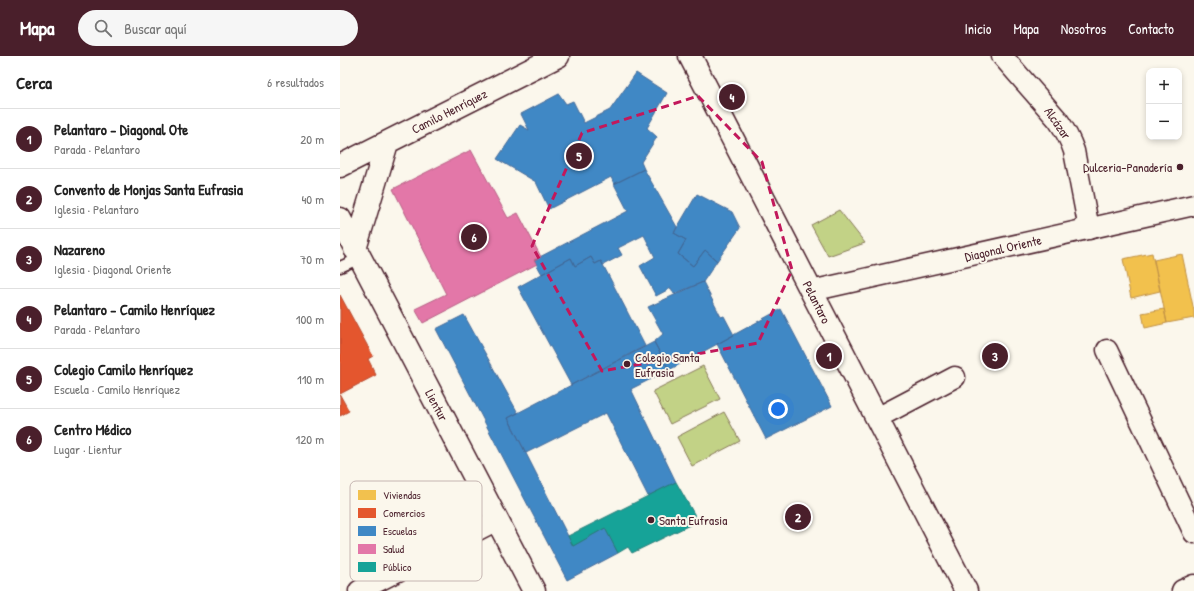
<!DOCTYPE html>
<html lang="es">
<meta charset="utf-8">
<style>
body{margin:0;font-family:"Patrick Hand",sans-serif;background:#f6f6f6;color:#222}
.controls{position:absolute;right:12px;top:12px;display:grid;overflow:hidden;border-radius:8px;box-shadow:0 2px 6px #0003}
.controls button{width:36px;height:36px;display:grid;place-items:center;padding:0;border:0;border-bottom:1px solid #e0e0e0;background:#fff;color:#222;font:20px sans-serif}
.you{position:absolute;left:438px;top:353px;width:14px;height:14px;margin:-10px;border:3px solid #fff;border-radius:50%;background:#1a73e8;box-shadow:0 0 0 6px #1a73e833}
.badge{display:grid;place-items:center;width:26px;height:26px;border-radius:50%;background:#4a1f2b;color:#fff;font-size:13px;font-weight:700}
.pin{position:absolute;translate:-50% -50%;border:2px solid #fff;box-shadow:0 1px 4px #0006}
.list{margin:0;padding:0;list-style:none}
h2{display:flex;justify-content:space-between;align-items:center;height:52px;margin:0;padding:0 16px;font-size:17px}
h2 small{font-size:13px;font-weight:400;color:#767676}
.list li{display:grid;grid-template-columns:26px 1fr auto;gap:12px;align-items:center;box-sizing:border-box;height:60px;padding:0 16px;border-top:1px solid #e0e0e0}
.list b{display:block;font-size:15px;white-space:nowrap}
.list p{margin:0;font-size:13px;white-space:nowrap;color:#767676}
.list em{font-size:13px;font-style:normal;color:#767676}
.icon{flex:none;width:22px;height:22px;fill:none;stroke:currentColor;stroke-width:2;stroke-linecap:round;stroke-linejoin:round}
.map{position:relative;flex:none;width:854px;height:535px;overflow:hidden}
header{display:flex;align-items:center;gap:24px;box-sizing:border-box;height:56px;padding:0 20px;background:#4a1f2b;color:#fff}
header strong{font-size:19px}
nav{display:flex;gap:22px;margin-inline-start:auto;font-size:14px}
.search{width:280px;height:36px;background:#f6f6f6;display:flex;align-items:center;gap:10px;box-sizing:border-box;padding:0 14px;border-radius:22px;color:#767676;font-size:15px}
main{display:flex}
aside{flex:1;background:#fff}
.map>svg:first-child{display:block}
</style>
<header>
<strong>Mapa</strong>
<div class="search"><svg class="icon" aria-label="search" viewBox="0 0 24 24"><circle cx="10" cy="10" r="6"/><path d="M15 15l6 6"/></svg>Buscar aquí</div>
<nav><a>Inicio</a><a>Mapa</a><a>Nosotros</a><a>Contacto</a></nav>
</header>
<main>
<aside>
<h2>Cerca<small>6 resultados</small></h2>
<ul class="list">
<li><span class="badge">1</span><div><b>Pelantaro - Diagonal Ote</b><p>Parada · Pelantaro</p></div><em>20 m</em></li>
<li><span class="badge">2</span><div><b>Convento de Monjas Santa Eufrasia</b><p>Iglesia · Pelantaro</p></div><em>40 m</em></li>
<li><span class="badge">3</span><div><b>Nazareno</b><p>Iglesia · Diagonal Oriente</p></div><em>70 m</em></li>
<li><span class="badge">4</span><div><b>Pelantaro - Camilo Henríquez</b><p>Parada · Pelantaro</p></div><em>100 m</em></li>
<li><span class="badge">5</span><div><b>Colegio Camilo Henríquez</b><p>Escuela · Camilo Henríquez</p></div><em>110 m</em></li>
<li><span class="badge">6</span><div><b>Centro Médico</b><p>Lugar · Lientur</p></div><em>120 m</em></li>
</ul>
</aside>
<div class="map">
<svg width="854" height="535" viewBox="0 0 854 535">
<rect width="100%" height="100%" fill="#fbf7ec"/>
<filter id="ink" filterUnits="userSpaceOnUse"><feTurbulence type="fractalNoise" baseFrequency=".025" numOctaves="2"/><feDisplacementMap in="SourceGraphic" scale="8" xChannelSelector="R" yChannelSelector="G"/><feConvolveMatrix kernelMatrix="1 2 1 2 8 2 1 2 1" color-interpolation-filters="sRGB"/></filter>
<g filter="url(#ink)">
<path fill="#c2d286" stroke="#867858" d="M 499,154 L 525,187 L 488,200 L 471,169 Z
M 363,310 L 380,343 L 330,368 L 313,335 Z
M 384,356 L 400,385 L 352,410 L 337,381 Z"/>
<path fill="#f2c14e" stroke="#c09044" d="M 812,197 L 820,235 L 791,242 L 783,203 Z
M 842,198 L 854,255 L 854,262 L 827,267 L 814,204 Z
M 824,253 L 827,267 L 805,272 L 802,257 Z"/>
<path fill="#e4572e" stroke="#b6462d" d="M 0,239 L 33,300 L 28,303 L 36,319 L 0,338 Z
M 0,339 L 9,355 L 0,360 Z"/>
<path fill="#3f88c5" stroke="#426897" d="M 296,17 L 327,37 L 307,72 L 317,81 L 301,106 L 304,113 L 274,128 L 271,121 L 209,153 L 196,126 L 157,103 L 180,69 L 189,74 L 181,58 L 219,38 L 226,48 L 233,45 L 244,67 L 270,54 Z
M 304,113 L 337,171 L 334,177 L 346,184 L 338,198 L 353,210 L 365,194 L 377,205 L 363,226 L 334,238 L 331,232 L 316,240 L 300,210 L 315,201 L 304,179 L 278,192 L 282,199 L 263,209 L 261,205 L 255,208 L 251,201 L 235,210 L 231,202 L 202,218 L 194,204 L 288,155 L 274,128 Z
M 357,138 L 392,156 L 400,172 L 377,205 L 365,194 L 353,210 L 338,198 L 346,184 L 334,177 Z
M 251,201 L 255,208 L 261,205 L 305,290 L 231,329 L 178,231 L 231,202 L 235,210 Z
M 363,226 L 381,261 L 384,260 L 394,279 L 329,314 L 314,286 L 323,278 L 308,251 Z
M 441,253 L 492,350 L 426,383 L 377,288 Z
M 124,259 L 178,357 L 168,362 L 233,490 L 265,472 L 278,497 L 227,524 L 96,273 Z
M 314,286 L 329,314 L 291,333 L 336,426 L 308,440 L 266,357 L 186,397 L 168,362 Z"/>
<path fill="#e377a8" stroke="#b55d82" d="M 131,94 L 168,162 L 178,157 L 201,201 L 194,204 L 197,208 L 83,267 L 75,253 L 106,238 L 53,133 Z"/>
<path fill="#17a398" stroke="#267b77" d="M 336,426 L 358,465 L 292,497 L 288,491 L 278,497 L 265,472 L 233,490 L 228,480 Z"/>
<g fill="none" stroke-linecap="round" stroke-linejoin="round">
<g stroke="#4a1f2b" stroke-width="13">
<path id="service" d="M 0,211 L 20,202"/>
</g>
<g stroke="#4a1f2b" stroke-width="23">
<path id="minor" d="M 662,0 L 718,64 C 725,74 730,83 734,95 L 749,173
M 471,235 L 854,149
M 767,294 L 854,477
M 537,362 L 615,321
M 19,535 L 157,464"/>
</g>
<g stroke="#4a1f2b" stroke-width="25">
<path id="tertiary" d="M 350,0 L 626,535"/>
</g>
<g stroke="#4a1f2b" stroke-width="25">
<path id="secondary" d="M 0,110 L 218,0
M 0,163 L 194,535
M 15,193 L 47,87
M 843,535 L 854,530"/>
</g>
<use href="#service" stroke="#fbf7ec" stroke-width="10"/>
<use href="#minor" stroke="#fbf7ec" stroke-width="20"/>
<use href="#tertiary" stroke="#fbf7ec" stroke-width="22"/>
<use href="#secondary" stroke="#fbf7ec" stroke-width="22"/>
</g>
</g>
<path fill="none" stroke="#c2185b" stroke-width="3" stroke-dasharray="8 5" stroke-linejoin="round" d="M 358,40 L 422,106 L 452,214 L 418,287 L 262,315 L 192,190 L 242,77 Z"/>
<g fill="#4a1f2b" stroke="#fbf7ec" stroke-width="1.5">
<circle cx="840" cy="111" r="4"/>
<circle cx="287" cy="308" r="4"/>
<circle cx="311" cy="464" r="4"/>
</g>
<g text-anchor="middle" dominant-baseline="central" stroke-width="4" stroke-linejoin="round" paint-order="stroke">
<g font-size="13" fill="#4a1f2b" stroke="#fbf7ec">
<text transform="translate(109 55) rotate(-27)">Camilo Henríquez</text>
<text transform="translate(718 67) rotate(55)">Alcázar</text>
<text transform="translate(663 192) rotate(-13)">Diagonal Oriente</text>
<text transform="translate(477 246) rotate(63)">Pelantaro</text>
<text transform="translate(97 349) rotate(62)">Lientur</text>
</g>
<g font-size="13" fill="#4a1f2b" stroke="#fbf7ec" text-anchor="start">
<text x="832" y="111" text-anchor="end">Dulceria-Panadería</text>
<text x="295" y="301">Colegio Santa<tspan x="295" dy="15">Eufrasia</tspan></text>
<text x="319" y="464">Santa Eufrasia</text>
</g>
</g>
<rect x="10" y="425" width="132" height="100" rx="6" fill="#fbf7ec" stroke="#c6b6b2" stroke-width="1"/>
<rect x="18" y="434" width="18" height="10" fill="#f2c14e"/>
<rect x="18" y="452" width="18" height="10" fill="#e4572e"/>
<rect x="18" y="470" width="18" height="10" fill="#3f88c5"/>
<rect x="18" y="488" width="18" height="10" fill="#e377a8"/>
<rect x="18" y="506" width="18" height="10" fill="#17a398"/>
<g font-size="11" fill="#4a1f2b">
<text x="43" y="443">Viviendas</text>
<text x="43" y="461">Comercios</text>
<text x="43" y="479">Escuelas</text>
<text x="43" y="497">Salud</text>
<text x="43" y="515">Público</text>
</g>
</svg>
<div class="controls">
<button>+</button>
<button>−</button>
</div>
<div class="you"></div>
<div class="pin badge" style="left:489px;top:300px">1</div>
<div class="pin badge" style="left:458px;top:461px">2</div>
<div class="pin badge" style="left:655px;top:300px">3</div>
<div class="pin badge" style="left:392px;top:41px">4</div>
<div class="pin badge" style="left:239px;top:100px">5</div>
<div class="pin badge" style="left:134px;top:181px">6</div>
</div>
</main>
